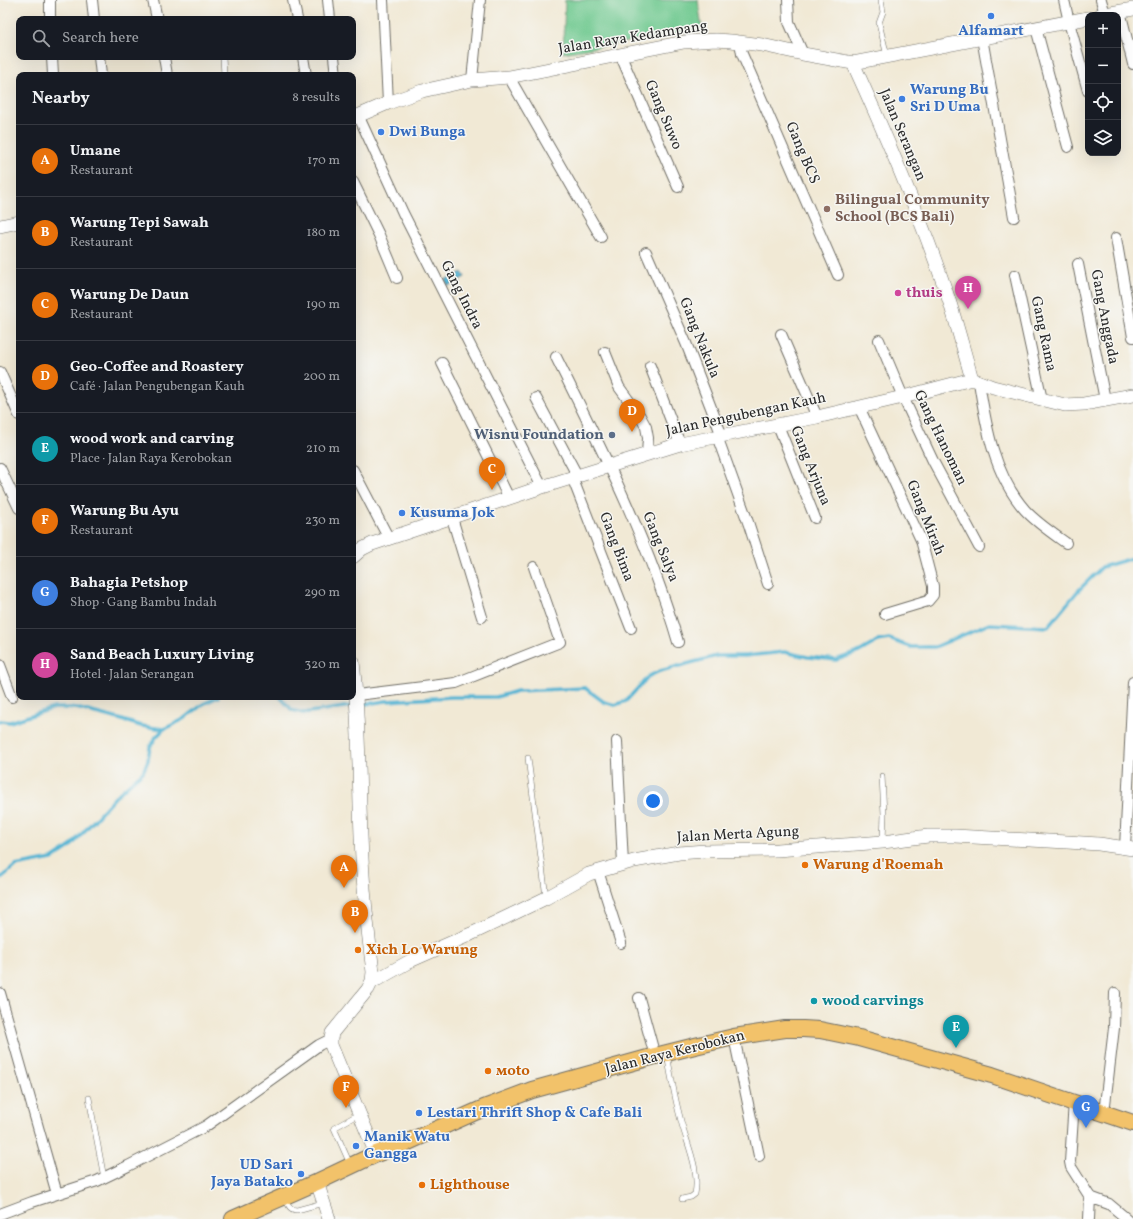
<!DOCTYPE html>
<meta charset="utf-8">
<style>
body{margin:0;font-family:Vollkorn,serif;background:#242831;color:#f1f3f6}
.controls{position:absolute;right:12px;top:12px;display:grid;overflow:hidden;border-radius:8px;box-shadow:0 4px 16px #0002}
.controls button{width:36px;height:36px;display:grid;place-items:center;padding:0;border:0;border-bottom:1px solid #363941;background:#171b24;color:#f1f3f6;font:20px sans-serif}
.you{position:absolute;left:653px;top:801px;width:14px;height:14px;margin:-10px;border:3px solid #fff;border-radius:50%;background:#1a73e8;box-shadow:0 0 0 6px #1a73e833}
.badge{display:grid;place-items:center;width:26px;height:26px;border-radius:50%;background:#d690ce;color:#fff;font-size:13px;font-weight:700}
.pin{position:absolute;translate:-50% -33px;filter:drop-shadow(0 1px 2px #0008)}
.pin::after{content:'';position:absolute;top:21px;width:14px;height:12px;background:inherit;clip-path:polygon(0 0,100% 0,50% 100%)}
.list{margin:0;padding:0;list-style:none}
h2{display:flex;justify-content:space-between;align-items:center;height:52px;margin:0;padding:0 16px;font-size:17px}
h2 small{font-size:13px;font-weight:400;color:#9ea1a6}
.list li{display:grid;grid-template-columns:26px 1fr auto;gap:12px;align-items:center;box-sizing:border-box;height:72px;padding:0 16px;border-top:1px solid #363941}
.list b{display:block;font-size:15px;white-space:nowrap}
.list p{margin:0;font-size:13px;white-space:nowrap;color:#9ea1a6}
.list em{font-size:13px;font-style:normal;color:#9ea1a6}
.icon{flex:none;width:22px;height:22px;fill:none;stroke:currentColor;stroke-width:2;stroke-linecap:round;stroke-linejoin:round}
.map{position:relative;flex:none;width:1133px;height:1219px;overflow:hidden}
.search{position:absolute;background:#171b24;box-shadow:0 4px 16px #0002;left:16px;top:16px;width:340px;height:44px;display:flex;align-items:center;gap:10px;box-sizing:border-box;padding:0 14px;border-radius:8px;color:#9ea1a6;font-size:15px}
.panel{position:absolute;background:#171b24;box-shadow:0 4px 16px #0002;left:16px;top:72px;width:340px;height:628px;border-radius:8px}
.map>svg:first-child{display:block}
</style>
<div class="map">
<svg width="1133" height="1219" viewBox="0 0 1133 1219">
<rect width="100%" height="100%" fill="#f6f6f2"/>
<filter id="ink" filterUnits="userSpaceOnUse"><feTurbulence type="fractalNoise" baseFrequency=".025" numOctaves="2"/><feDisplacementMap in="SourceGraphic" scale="8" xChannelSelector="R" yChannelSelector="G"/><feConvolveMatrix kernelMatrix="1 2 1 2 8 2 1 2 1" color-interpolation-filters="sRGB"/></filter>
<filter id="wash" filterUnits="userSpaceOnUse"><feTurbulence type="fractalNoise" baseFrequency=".012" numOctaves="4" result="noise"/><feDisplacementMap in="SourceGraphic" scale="16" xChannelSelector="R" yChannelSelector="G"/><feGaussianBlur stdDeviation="0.9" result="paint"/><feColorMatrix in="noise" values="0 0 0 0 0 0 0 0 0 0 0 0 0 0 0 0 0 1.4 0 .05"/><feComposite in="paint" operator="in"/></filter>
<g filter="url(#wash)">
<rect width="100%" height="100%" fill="#f1e9d5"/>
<path fill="#6fc990" stroke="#4d7a5e" d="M 565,0 L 698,0 L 702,29 L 563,53 Z"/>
<path fill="#56b5d4" stroke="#407080" d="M 462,272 L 465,277 L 459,280 L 461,284 L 455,287 L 453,283 L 448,286 L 445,280 Z"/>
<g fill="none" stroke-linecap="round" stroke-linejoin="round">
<path stroke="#56b5d4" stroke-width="3.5" d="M 280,697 L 292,710 L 303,713 L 386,701 L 452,697 L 496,697 L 517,691 L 585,688 L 604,702 L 615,705 L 626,701 L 649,676 L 660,671 L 717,656 L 745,656 L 784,652 L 808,657 L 836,660 L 859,652 L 878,641 L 889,639 L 911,647 L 935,647 L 989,624 L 1048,627 L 1077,592 L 1102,567 L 1133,558
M 0,721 L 10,722 L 54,708 L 76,708 L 119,719 L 141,726 L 164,729 L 184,719 L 203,704 L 218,697
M 0,879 L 15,866 L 52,859 L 71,846 L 117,795 L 143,772 L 148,760 L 150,747 L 156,737 L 164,729"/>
</g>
</g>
<g filter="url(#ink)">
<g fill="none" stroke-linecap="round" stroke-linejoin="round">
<g stroke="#706e66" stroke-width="6">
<path id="service" d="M 881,0 L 883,12 L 879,23 L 887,56
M 223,57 L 224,75
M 528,758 L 546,897
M 882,776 L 884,814 L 883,841
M 667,1054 C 671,1077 675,1099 681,1121 C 687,1144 700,1170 695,1194 L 691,1197 L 682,1199
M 89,1098 L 104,1178
M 350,1164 L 334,1128 L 359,1114
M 285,1198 C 288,1204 289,1210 297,1210 L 323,1203"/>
</g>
<g stroke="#706e66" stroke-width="12">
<path id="minor" d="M 50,0 L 50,19
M 92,0 L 94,19
M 153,0 L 157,19
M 293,0 L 297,19
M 328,0 L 330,19
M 383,0 L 388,103
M 788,0 L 789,22 L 803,54
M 1064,0 L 1069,22 L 1088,91
M 1101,0 L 1105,14
M 1120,11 L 1133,64
M 1036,28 L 1068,147
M 982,38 L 1014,217
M 742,43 L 741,48 L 742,54 L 838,275
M 620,54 L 678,187
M 52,57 L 53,75
M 99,57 L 101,75
M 164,57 L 167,75
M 303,57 L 306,75
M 334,57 L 336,75
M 509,77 L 601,237
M 472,80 L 480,0
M 358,115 L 403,213 L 542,487
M 353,182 L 379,235 L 397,278
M 1116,238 L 1133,337
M 646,252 L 686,343 L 722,436
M 1078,264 L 1105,400
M 1015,275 L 1042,400
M 781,334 L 817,417
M 879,340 L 903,397 L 933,461 L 979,547
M 605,352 L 619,387 L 640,416 L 646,427 L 648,438 L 647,454
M 556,357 C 602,450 649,542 678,642
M 442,363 L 509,498
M 650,366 L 680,444
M 0,372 L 19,415
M 979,382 C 986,427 994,475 1025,510 C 1037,523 1052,533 1066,543
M 536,398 L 577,475
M 859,407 L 921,540 L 933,586 L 933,595 L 928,601 L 885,614
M 778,425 L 815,518
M 717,436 L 749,525 L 768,584
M 0,468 L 19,508
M 353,470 L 389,539
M 572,477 L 631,628
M 452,518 L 482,617
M 0,665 L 12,697
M 357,695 L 456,683 L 560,642 L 534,567
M 617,741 L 623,864
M 1125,848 L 1133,682
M 598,871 L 621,943
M 0,993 L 57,1194
M 639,998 L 655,1056
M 734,1037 L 759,1156
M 1074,1102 L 1070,1162 L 1071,1167 L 1090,1197 L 1089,1219
M 1104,1113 L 1114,1028 L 1115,993
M 1090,1197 L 1109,1204 L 1127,1219
M 0,1214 L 32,1202 L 97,1181 L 128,1166 L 206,1126 L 319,1045 L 331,1039"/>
</g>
<g stroke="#706e66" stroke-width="14">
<path id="tertiary" d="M 1100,15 L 1133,9
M 853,63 C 888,140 921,217 948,297 C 957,324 964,352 972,379
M 353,118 L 388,103 L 422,91 L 472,80 L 509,77 L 684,42 L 716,40 L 731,41 L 762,45 L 803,54 L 853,63 L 1088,18
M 0,226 L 19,222
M 353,557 L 362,549 L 372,544 L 542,487 L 680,444 L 817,417 L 903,397 L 972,379 L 993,387 L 1065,405 L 1084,404 L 1133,395
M 353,662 C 361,733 358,804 363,875 C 365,907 369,940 373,972 L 372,981 L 368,989 L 332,1033 L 331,1039 L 331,1045 L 376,1154
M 372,981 L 378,979 L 412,960 L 471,934 L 517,912 L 546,898 L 589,874 L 634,861 L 679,853 L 705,851 L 777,850 L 883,842 L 928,836 L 955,836 L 1067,842 L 1099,844 L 1133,849
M 317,1182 L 329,1219"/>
</g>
<g stroke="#706e66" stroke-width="18">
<path id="primary" d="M 233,1219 L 317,1182 L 376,1154 L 408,1142 L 484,1108 L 532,1090 L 655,1056 L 695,1046 L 734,1037 L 785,1029 L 803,1029 L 820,1030 L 859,1038 L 992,1075 L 1133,1123"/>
</g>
<use href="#service" stroke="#fff" stroke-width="5"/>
<use href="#minor" stroke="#fff" stroke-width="10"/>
<use href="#tertiary" stroke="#fff" stroke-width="13"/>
<use href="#primary" stroke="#f2c26a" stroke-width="16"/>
</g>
</g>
<g fill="#3f7fe0" stroke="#f6f6f2" stroke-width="1.5">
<circle cx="991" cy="16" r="4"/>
<circle cx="902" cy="99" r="4"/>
<circle cx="381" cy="132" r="4"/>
<circle cx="402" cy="513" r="4"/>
<circle cx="419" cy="1113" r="4"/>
<circle cx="356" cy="1146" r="4"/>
<circle cx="301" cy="1174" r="4"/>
</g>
<circle fill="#8d6e63" stroke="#f6f6f2" stroke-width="1.5" cx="827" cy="209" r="4"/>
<circle fill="#d1479c" stroke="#f6f6f2" stroke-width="1.5" cx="898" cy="293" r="4"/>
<circle fill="#5c6f8a" stroke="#f6f6f2" stroke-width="1.5" cx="612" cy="435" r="4"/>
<g fill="#e8710a" stroke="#f6f6f2" stroke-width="1.5">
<circle cx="805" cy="865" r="4"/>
<circle cx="358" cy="950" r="4"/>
<circle cx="488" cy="1071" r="4"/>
<circle cx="422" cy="1185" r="4"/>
</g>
<circle fill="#0f9aa8" stroke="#f6f6f2" stroke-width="1.5" cx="814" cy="1001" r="4"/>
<g text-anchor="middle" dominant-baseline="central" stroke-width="3" stroke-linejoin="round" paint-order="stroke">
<g font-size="15" font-weight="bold" fill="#366cbe" stroke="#f6f6f2" text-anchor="start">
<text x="991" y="31" text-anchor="middle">Alfamart</text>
<text x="910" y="90">Warung Bu<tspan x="910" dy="17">Sri D Uma</tspan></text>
<text x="389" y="132">Dwi Bunga</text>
<text x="410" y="513">Kusuma Jok</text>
<text x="427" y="1113">Lestari Thrift Shop &amp; Cafe Bali</text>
<text x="364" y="1137">Manik Watu<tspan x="364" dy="17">Gangga</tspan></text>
<text x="293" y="1165" text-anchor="end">UD Sari<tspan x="293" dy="17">Jaya Batako</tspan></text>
</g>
<g font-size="15" fill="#2b2b2b" stroke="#f6f6f2">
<text transform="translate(633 38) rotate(-9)">Jalan Raya Kedampang</text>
<text transform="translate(663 115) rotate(67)">Gang Suwo</text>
<text transform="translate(902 135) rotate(67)">Jalan Serangan</text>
<text transform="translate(802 153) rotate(67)">Gang BCS</text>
<text transform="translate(461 295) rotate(63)">Gang Indra</text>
<text transform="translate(1104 317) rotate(79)">Gang Anggada</text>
<text transform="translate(1043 334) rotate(78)">Gang Rama</text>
<text transform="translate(699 338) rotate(68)">Gang Nakula</text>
<text transform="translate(746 415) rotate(-12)">Jalan Pengubengan Kauh</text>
<text transform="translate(940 438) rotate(64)">Gang Hanoman</text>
<text transform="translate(810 466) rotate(68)">Gang Arjuna</text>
<text transform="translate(925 518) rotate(68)">Gang Mirah</text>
<text transform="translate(616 547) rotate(69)">Gang Bima</text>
<text transform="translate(660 547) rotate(68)">Gang Salya</text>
<text transform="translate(738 835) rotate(-3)">Jalan Merta Agung</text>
<text transform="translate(675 1053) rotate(-14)">Jalan Raya Kerobokan</text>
</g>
<g font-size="15" font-weight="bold" fill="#785e54" stroke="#f6f6f2" text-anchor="start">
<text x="835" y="200">Bilingual Community<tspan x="835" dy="17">School (BCS Bali)</tspan></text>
</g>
<g font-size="15" font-weight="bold" fill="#b23c85" stroke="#f6f6f2" text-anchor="start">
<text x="906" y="293">thuis</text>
</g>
<g font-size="15" font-weight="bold" fill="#4e5e75" stroke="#f6f6f2" text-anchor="end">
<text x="604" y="435">Wisnu Foundation</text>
</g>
<g font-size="15" font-weight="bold" fill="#c56008" stroke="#f6f6f2" text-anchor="start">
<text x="813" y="865">Warung d'Roemah</text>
<text x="366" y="950">Xich Lo Warung</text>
<text x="496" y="1071">моto</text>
<text x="430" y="1185">Lighthouse</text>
</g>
<g font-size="15" font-weight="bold" fill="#0d838f" stroke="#f6f6f2" text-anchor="start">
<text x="822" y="1001">wood carvings</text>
</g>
</g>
</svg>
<div class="controls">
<button>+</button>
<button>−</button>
<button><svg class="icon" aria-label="locate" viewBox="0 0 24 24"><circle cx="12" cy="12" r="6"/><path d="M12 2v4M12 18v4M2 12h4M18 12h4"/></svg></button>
<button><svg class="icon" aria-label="layers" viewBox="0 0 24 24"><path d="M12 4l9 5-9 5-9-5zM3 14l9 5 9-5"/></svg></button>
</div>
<div class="you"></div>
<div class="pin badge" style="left:344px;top:888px;background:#e8710a">A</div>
<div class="pin badge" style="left:355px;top:933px;background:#e8710a">B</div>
<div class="pin badge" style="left:492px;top:490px;background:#e8710a">C</div>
<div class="pin badge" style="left:632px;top:432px;background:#e8710a">D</div>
<div class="pin badge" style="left:956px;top:1048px;background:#0f9aa8">E</div>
<div class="pin badge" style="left:346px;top:1108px;background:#e8710a">F</div>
<div class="pin badge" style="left:1086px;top:1128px;background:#3f7fe0">G</div>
<div class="pin badge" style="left:968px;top:309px;background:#d1479c">H</div>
<div class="search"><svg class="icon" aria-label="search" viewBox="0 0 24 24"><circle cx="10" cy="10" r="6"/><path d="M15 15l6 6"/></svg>Search here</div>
<section class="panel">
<h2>Nearby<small>8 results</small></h2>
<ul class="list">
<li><span class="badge" style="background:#e8710a">A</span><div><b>Umane</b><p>Restaurant</p></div><em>170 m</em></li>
<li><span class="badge" style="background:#e8710a">B</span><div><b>Warung Tepi Sawah</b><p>Restaurant</p></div><em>180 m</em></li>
<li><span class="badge" style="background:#e8710a">C</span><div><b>Warung De Daun</b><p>Restaurant</p></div><em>190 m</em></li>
<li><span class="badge" style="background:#e8710a">D</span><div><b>Geo-Coffee and Roastery</b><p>Café · Jalan Pengubengan Kauh</p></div><em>200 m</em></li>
<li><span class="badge" style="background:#0f9aa8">E</span><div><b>wood work and carving</b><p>Place · Jalan Raya Kerobokan</p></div><em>210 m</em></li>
<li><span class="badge" style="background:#e8710a">F</span><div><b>Warung Bu Ayu</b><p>Restaurant</p></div><em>230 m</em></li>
<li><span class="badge" style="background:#3f7fe0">G</span><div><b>Bahagia Petshop</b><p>Shop · Gang Bambu Indah</p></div><em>290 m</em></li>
<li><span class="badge" style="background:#d1479c">H</span><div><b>Sand Beach Luxury Living</b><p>Hotel · Jalan Serangan</p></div><em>320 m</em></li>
</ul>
</section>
</div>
